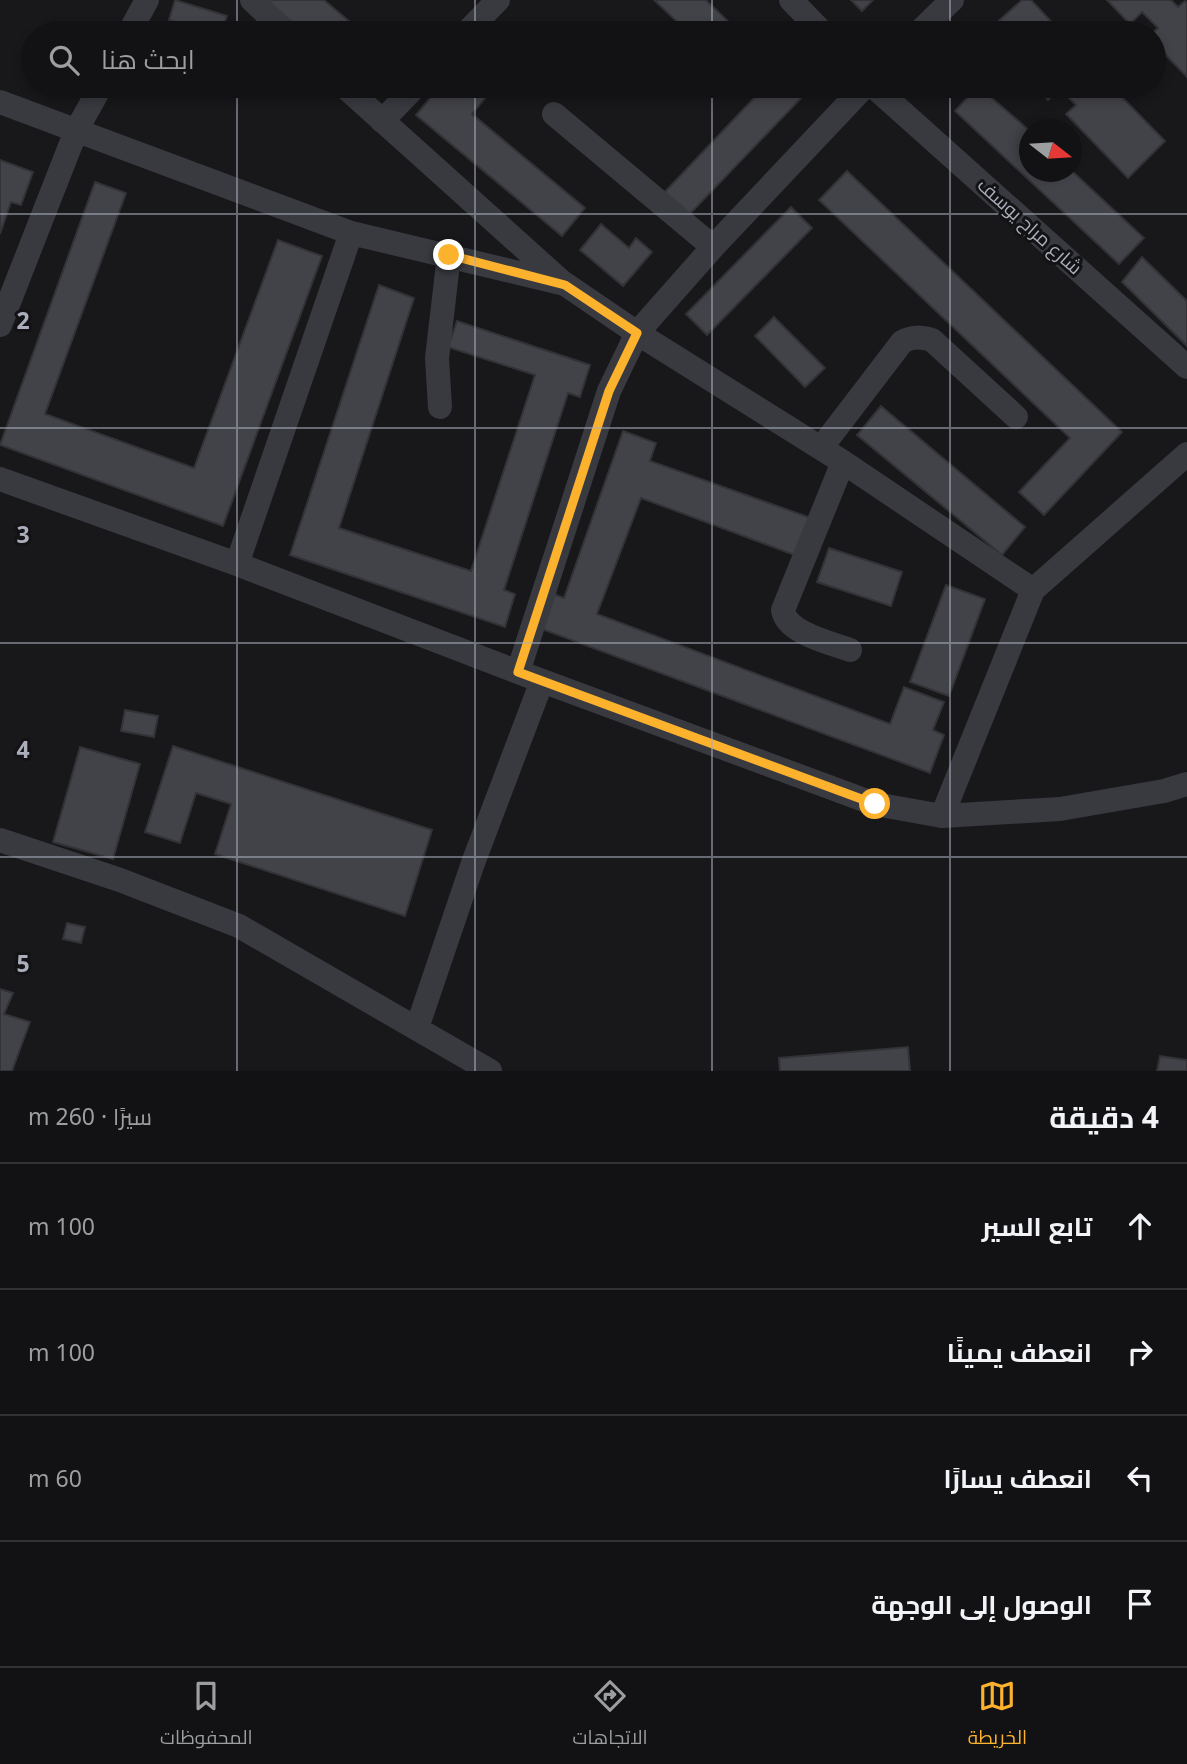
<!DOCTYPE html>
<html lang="ar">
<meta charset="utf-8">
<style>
body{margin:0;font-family:"Noto Sans",Cairo,sans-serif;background:#1b1b1d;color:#f1f3f6;direction:rtl}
.compass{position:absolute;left:1019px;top:119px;width:63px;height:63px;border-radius:50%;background:#121214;box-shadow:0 4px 10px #0003;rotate:107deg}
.stop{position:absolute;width:21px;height:21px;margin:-16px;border:5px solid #fdb22e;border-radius:50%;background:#fff}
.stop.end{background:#fdb22e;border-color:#fff;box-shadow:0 2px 7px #0008}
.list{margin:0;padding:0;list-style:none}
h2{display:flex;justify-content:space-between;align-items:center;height:91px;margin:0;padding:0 28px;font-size:30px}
h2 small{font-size:23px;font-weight:400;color:#9c9ea0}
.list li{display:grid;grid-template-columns:46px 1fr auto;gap:21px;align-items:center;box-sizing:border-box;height:126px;padding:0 28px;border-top:2px solid #313234}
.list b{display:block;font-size:26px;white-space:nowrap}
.list em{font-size:23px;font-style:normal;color:#9c9ea0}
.icon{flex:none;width:38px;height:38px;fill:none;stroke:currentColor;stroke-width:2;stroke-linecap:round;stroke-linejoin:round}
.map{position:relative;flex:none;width:1187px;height:1071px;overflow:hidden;direction:ltr}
.search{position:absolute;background:#121214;box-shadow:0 4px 10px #0003;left:21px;right:21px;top:21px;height:77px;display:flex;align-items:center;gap:18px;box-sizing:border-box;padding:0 24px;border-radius:38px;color:#9c9ea0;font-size:26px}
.sheet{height:595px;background:#121214}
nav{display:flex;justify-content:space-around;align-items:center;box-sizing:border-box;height:98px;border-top:2px solid #313234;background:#121214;font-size:19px;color:#9c9ea0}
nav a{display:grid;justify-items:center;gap:4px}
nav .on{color:#fdb22e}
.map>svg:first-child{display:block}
</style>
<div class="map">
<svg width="1187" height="1071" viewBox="0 0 1187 1071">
<rect width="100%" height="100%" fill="#18181b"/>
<path fill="#424348" stroke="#323237" stroke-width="2" d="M 175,0 L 227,16 L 221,33 L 210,33 L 169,20 Z
M 265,0 L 324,0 L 363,33 L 305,33 Z
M 654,0 L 706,0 L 740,33 L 689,33 Z
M 851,0 L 873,0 L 862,11 Z
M 1022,0 L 1031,0 L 1062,33 L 985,33 Z
M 1107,0 L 1171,0 L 1178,7 L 1185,1 L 1187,3 L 1187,77 L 1154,43 L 1154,33 L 1152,33 L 1158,28 L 1142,12 L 1130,24 Z
M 440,86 L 495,86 L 472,114 L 585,208 L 562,236 L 416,115 Z
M 743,86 L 795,86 L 804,95 L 683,221 L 659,198 L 755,97 Z
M 978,86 L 1030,131 L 1030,172 L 1072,171 L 1144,238 L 1119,264 L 955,111 Z
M 1034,86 L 1111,86 L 1165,141 L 1128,178 L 1066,114 L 1076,105 L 1060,89 L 1048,100 Z
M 0,160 L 33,172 L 21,205 L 11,202 L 0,234 Z
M 847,171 L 1122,432 L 1044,515 L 1019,492 L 1070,438 L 819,200 Z
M 95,182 L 126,193 L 45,414 L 194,468 L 278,240 L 322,256 L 223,526 L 0,445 Z
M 791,207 L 812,228 L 707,335 L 686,314 Z
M 601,224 L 629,248 L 636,238 L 652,252 L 623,286 L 580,250 Z
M 1142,257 L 1187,301 L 1187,346 L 1122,282 Z
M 379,285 L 414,298 L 339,528 L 471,571 L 535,375 L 448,347 L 457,321 L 590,365 L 580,397 L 568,393 L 504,590 L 515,594 L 505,627 L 290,555 Z
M 774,317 L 825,368 L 805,387 L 755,336 Z
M 881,406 L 1025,527 L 1002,555 L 857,435 Z
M 623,431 L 656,443 L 650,461 L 814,519 L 800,557 L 641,498 L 597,614 L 890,724 L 904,687 L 944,702 L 933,730 L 944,735 L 930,773 L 539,628 L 551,593 L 564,598 Z
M 829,548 L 902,572 L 891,606 L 817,582 Z
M 946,585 L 985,599 L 949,696 L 910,682 Z
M 125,710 L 158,716 L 154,737 L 121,731 Z
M 173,746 L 432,830 L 405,916 L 215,854 L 231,804 L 196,793 L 180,843 L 145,832 Z
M 80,747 L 140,764 L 113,859 L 53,842 Z
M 67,923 L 85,927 L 81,943 L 63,939 Z
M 0,989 L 13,993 L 4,1014 L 30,1022 L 12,1071 L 0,1071 Z
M 908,1047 L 910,1071 L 780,1071 L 779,1058 Z
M 1160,1056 L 1187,1060 L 1187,1071 L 1157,1071 Z"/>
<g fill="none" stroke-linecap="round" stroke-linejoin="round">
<path stroke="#393a40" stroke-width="24" d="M 252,0 L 287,33
M 791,0 L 823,33
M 129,33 L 147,0
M 466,33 L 498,0
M 918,33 L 952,0
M 344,86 L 562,282
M 873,86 L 1187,367
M 0,102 L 351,233 L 565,284 L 637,333 L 843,462 L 1033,590
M 554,114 L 713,247
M 382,121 L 416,86
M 0,325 L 76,131 L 101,86
M 440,407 L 437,358 L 449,255
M 821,448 L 902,342 C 912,336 921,337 932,340 L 1016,417
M 843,462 L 783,610 C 786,633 831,643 850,650
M 0,479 L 237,564 L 518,672 L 875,804 L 942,816 L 1060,809 L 1164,791 L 1187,784
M 237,564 L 351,233
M 518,672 L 609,391 L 637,333 L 713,247 L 865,86
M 942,816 L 1033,590 L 1187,454
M 0,840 L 120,880 L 239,926 L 490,1071
M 417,1028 L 473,863 L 542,681"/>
</g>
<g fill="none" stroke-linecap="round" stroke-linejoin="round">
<path stroke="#fdb22e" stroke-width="9" d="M 449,255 L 565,285 L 637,333 L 609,391 L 518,672 L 875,804"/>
</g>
<path fill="none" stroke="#aaafbb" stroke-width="2" stroke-opacity="0.55" d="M 237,0 L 237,33M 475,0 L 475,33M 712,0 L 712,33M 950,0 L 950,33M 237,86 L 237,1071M 475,86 L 475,1071M 712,86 L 712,1071M 950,86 L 950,1071M 0,214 L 1187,214M 0,428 L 1187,428M 0,643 L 1187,643M 0,857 L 1187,857"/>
<g text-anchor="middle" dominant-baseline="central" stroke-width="6" stroke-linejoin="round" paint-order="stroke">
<g font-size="19" fill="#aaafbb" stroke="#131316">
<text transform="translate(1030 226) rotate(42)">شارع مراح يوسف</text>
</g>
</g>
<g font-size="23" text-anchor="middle" font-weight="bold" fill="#aaafbb" stroke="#131316" stroke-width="6" stroke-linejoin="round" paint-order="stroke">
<text x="23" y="329">2</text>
<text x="23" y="543">3</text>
<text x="23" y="758">4</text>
<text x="23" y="972">5</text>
</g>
</svg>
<svg class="compass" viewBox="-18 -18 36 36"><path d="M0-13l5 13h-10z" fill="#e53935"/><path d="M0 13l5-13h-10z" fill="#9c9ea0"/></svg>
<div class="stop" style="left:875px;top:804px"></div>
<div class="stop end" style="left:449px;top:255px"></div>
<div class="search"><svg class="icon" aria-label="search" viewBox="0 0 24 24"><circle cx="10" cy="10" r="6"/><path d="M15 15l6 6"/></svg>ابحث هنا</div>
</div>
<section class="sheet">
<h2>4 دقيقة<small>سيرًا · 260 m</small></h2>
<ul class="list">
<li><svg class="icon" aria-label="ahead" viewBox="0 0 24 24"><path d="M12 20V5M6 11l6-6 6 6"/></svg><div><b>تابع السير</b></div><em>100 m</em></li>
<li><svg class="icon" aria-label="right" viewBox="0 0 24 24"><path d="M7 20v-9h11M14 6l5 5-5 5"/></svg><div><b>انعطف يمينًا</b></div><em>100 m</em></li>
<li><svg class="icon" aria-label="left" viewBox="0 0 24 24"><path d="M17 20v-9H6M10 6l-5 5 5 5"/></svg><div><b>انعطف يسارًا</b></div><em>60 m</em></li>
<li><svg class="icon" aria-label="arrive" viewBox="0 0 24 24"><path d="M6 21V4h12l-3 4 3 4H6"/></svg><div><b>الوصول إلى الوجهة</b></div></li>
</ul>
</section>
<nav>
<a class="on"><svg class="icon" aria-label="map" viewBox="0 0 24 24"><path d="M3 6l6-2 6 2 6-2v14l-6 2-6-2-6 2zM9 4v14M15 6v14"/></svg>الخريطة</a>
<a><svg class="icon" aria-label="directions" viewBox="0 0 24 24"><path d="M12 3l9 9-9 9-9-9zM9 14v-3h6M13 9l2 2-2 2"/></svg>الاتجاهات</a>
<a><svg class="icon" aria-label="saved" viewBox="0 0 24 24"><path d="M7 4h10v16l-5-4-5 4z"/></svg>المحفوظات</a>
</nav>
